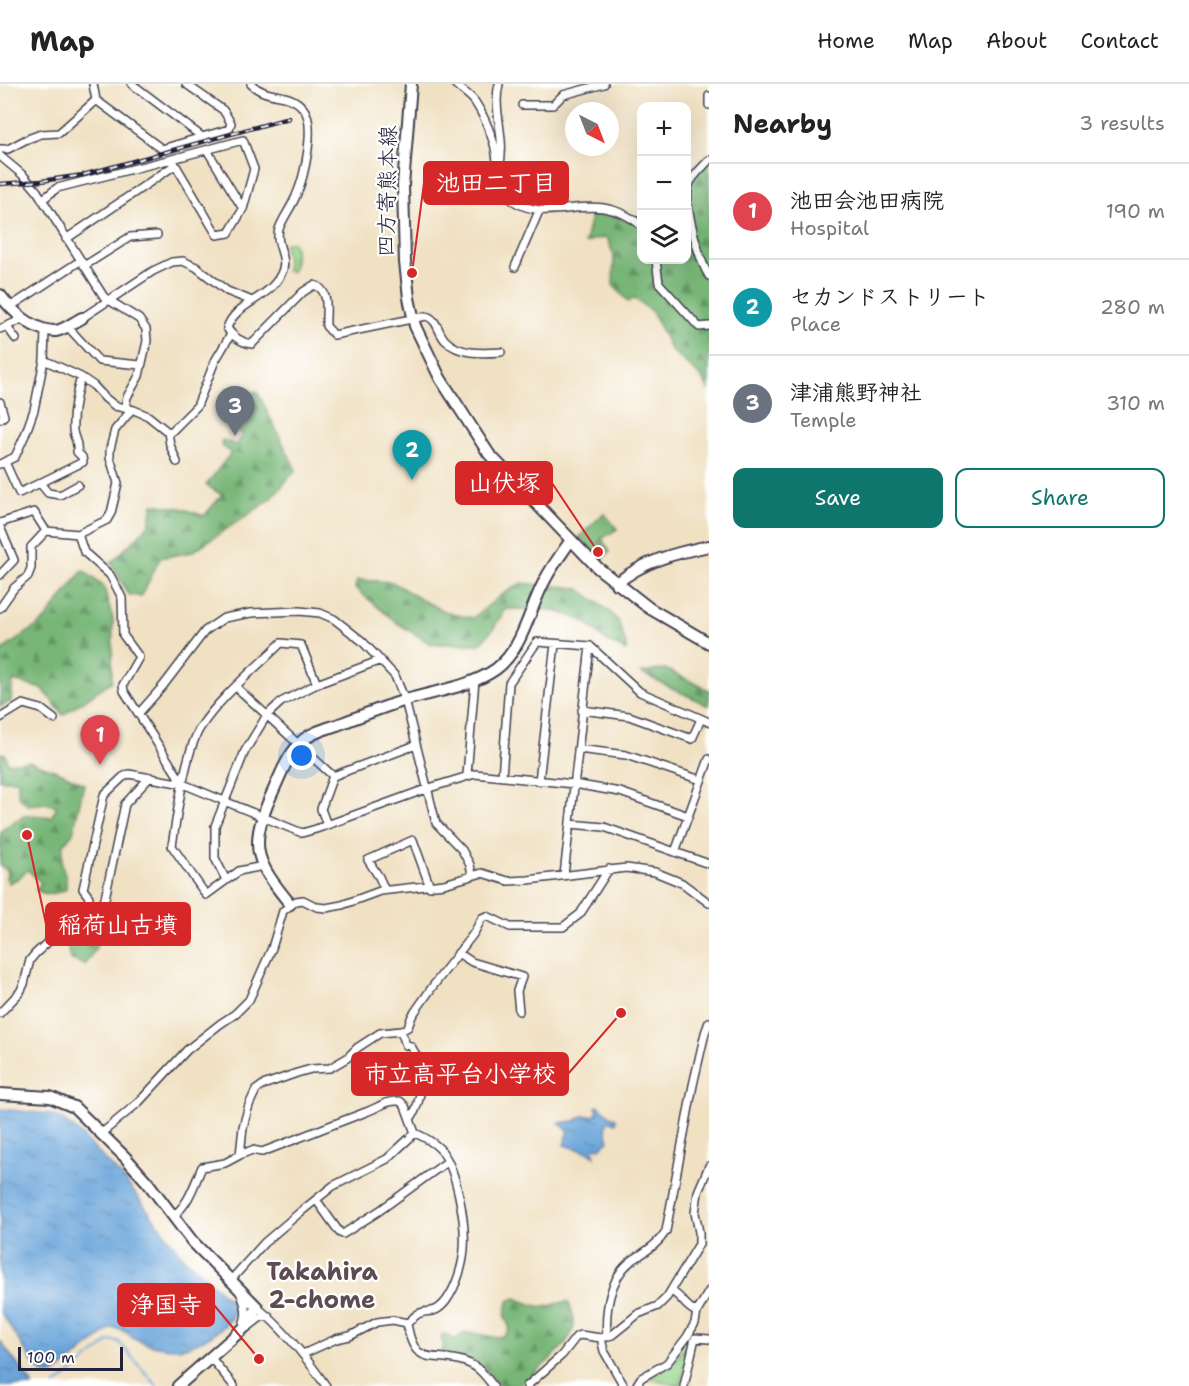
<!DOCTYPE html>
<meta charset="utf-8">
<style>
body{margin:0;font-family:"Shantell Sans","Klee One",sans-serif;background:#f2f2f2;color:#222}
.controls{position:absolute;right:18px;top:18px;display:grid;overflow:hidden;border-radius:12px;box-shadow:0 6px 24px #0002}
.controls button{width:54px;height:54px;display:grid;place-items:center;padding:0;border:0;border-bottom:2px solid #e0e0e0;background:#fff;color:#222;font:30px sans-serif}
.compass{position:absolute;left:565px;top:18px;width:54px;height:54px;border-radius:50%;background:#fff;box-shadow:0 6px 24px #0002;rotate:138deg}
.scale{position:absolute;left:18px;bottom:15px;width:105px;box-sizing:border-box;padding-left:6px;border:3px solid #22223b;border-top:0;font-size:16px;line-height:21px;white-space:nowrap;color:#22223b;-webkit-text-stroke:4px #fff;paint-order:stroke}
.you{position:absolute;left:302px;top:672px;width:21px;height:21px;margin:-15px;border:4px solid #fff;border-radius:50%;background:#1a73e8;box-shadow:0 0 0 9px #1a73e833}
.badge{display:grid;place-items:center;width:39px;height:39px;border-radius:50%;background:#0f766e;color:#fff;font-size:20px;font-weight:700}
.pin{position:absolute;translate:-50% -50px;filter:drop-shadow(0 2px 3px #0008)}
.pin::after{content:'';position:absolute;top:32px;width:21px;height:18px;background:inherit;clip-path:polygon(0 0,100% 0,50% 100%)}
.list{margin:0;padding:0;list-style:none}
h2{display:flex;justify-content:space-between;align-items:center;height:78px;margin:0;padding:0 24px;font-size:26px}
h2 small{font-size:20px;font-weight:400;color:#767676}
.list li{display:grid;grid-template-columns:39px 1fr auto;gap:18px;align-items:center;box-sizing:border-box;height:96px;padding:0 24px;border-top:2px solid #e0e0e0}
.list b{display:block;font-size:22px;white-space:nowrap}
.list p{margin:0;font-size:20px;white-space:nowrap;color:#767676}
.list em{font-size:20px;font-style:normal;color:#767676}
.actions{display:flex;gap:12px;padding:18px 24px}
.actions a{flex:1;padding:14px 0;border:2px solid #0f766e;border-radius:12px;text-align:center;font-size:21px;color:#0f766e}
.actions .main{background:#0f766e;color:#fff}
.icon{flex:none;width:33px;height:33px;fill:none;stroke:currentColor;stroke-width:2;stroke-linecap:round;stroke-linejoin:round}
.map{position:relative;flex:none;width:709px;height:1302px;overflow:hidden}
header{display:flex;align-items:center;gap:36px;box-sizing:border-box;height:84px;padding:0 30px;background:#fff;border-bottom:2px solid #e0e0e0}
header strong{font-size:28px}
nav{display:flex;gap:33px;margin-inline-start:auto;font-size:21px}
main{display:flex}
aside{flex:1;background:#fff}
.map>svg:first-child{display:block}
</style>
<header>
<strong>Map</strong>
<nav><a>Home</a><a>Map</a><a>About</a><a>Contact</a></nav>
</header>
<main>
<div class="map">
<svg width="709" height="1302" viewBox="0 0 709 1302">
<defs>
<pattern id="forest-firs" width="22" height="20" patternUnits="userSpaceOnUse" patternTransform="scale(1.5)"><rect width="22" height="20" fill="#77b676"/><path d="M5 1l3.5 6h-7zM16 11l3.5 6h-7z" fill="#619462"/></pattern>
<pattern id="cemetery-stones" width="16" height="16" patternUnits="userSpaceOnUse" patternTransform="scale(1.5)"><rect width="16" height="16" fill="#94d48a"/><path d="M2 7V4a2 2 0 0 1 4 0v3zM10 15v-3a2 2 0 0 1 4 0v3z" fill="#7fb678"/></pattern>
<pattern id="water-ripples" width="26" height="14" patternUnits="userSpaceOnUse" patternTransform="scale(1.5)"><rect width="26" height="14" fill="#6aa5da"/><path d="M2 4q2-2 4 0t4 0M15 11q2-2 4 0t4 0" fill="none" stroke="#5786b2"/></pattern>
</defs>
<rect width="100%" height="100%" fill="#fff"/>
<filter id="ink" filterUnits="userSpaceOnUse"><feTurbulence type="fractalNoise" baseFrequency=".0167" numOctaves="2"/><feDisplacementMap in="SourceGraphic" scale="12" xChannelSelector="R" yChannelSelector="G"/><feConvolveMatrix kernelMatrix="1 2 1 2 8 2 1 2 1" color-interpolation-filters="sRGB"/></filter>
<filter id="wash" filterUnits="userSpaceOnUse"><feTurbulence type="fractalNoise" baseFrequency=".008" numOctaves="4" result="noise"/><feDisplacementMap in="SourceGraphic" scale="24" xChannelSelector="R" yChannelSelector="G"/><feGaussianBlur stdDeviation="1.35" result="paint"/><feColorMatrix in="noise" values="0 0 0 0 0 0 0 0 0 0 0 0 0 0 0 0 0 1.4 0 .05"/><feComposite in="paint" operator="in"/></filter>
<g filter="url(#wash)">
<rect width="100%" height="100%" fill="#f0e1c3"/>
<path fill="#94d48a" stroke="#5b7b62" stroke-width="1.5" d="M 687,1260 L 689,1260 L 681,1302 L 647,1295 L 668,1284 Z"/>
<path fill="url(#forest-firs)" stroke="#4c6c58" stroke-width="1.5" d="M 709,73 L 709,307 L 701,293 L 671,266 L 652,228 L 634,214 L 629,218 L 613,201 L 614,172 L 607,154 L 595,155 L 585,159 L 591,131 C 611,128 621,138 641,138 L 642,176 L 686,176 L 687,88 Z
M 257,307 L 296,386 L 270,416 L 192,468 L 160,474 L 141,513 L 128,510 L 111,479 L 149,441 L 153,420 L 181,424 L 204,432 L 222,411 L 206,401 L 231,369 L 221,361 L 222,356 L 237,361 L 243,350 L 224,338 C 228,318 238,312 257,307 Z
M 604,429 L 617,445 L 602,455 L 610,468 L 602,476 L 579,453 Z
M 83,486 L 104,503 L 113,535 L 112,597 L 63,631 L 43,605 L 13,597 L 11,617 L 0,623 L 0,571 L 5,564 L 44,537 Z
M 357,496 L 392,498 L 422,516 L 451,530 L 473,534 L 500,512 L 521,499 L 578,504 L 610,528 L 618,537 L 626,560 L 626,567 L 606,557 L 584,537 L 571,532 L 553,526 L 506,525 L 493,545 L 480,560 L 431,560 L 397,539 L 355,504 Z
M 665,585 L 709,606 L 709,622 L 641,589 Z
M 0,669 L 5,670 L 8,679 L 29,677 L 62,689 L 84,700 L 73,749 L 63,761 L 62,781 L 66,793 L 66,805 C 56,810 46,812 36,806 L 41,799 L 28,786 L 17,795 L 9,799 L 6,794 L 7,787 L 0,781 L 1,747 C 22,730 25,729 51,733 L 57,723 L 46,719 L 27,721 L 18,711 L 18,696 L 0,696 Z
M 82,837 L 101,842 L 98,850 L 96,864 L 85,881 L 70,875 L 67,859 L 63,853 L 69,845 Z
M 516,1214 C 525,1218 535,1223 545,1223 C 553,1222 558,1217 568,1218 C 571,1225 575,1233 574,1241 C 572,1261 536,1287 521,1300 L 517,1302 L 499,1302 L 488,1288 L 474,1277 L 442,1267 L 444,1262 L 441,1254 L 443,1250 L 449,1251 L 450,1254 L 456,1255 C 468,1241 488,1256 504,1253 L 510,1245 L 505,1233 L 508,1217 Z"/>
<path fill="url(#cemetery-stones)" stroke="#5b7b62" stroke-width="1.5" d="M 293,158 C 297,168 296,178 291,188 L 286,187 L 287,177 L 284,160 Z"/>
<path fill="url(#water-ripples)" stroke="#46648a" stroke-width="1.5" d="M 599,1022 L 610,1032 L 616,1034 L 616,1039 L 611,1037 L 607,1038 L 606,1044 L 609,1057 L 600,1064 L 595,1063 L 593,1066 L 595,1072 L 589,1068 L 564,1061 L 569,1047 L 559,1039 L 575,1037 L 583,1032 L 594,1032 L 598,1028 L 596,1023 Z
M 0,1025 L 49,1030 L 61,1035 L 75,1045 L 124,1095 L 183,1173 L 229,1215 C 230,1218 232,1221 233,1224 C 236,1242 192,1265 176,1264 C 165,1264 146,1261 136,1255 C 127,1250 122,1244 111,1244 L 58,1288 L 49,1291 L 43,1290 L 33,1279 L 0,1227 Z
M 0,1257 L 30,1297 L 33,1302 L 0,1302 Z"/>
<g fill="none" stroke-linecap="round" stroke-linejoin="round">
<path stroke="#6aa5da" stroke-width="2" d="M 55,1302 L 110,1257 L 118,1257 L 157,1302"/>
</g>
</g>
<g filter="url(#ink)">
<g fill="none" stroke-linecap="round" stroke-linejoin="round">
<g stroke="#413f4f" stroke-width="10">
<path id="street" d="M 93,0 L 96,16 L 162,65 L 229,45 L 231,39 L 223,26 L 186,0
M 132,0 L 201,52
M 251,0 C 269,17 288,6 303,24 C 317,40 304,94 296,112 C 291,124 283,134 279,145 C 274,161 290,174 281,190 C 267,217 236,218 227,244 C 232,252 242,259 252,260 L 303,208 L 314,201 C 331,205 325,229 326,242 L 334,251 L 426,232 C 438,235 438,250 446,257 C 460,271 483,269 501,268
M 455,0 C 461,6 470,11 475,18 C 483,30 490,47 494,60 C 499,76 496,105 512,116 C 553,144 593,101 642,142
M 709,12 L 709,21
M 522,21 L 553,21 L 563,11 L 604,0
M 243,56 L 254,85 L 243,125 L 229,149 L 217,151 L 172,75 Z
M 0,65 L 8,65 L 25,56 L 41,50 L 59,49 L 96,16
M 207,66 L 243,125
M 0,72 L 24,92 L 37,107 L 104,213 L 139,235 L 146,245 L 147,257 L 139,292 L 127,313 L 126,318 L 129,329 L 115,346 L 110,365 L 110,374 L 118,399 L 111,429 L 107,436 L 78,450 L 46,447 L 31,463 L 31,484 L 28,492 L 14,504 L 0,524
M 709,76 C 703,83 692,92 689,101 C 683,119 699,176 709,192
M 499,83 C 507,55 492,27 499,0
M 42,116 L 57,104 L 172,75
M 66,155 L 175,81
M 656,176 L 659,199 L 699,243 L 709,242
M 84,182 L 130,153 L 157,151
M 515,183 L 539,127
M 10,223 L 80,177
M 82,234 L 153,187 L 172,178 L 183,177 L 196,183 L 227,207 L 252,217
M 67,242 L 99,277 L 141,281
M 7,243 L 16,255
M 0,245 L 16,238 L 22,234
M 44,276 L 81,293 L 94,302 L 105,314 L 115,322 L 134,326 L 148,332 L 168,348 L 172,347 L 197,322 L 215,277 L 231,250
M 0,318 L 4,332 L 0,335
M 168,348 L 170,361 L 177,378
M 5,378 L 19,409 L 40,399 L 48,409 L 60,411 L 78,401
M 0,380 L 15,373 L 25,351 L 34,326 L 44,276 L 45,246
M 40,399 L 83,378 L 82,373 L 77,368 C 79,357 73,354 73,346 C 72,328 76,310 81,293
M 0,439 L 34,428 L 46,447
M 0,443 L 14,476 L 0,491
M 78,450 L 84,468 L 110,491 L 118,506 L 122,514 L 123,551 L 139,573 L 123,601 L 124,607 L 183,700
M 236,603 L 333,692
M 582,626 L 629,632 L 692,655 L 701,635
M 139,629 L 163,602 L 205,547 L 224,534 L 251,529 L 299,527 L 320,529 L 334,535 L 362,557 L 395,592 L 405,616 L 436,739 L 462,766 L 470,781 L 472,790
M 0,634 L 23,620 L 41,625 L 54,635
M 578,665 L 626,671 L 701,696
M 467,691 L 475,596
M 502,693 L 509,599 L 537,558 L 590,562 L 640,608 L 709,638
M 539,697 L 555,560
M 570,740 L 604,743 L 709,780
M 327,741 L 321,725 L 333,692 L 416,661
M 675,768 L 709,675
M 263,782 L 239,787 L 206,811 L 172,762 C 177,731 185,669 200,644 C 221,612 254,586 281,559 L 301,561 L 317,600
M 564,791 L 590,562
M 226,796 L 215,774 L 215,742 L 245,667 L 267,631 L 281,618 L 317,600 L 381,576
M 385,806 L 379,793 L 368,776 L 413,756 L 430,803
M 104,819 L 125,720 L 150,693
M 458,869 L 472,878 L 522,893 L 517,907 L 519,927
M 0,929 L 20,908 L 24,900 L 30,876 L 35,870 L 50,856 L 65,834 L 88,820 L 89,813 L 83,805 L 104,711 L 123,693 L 129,690 L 183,700 L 302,749 L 316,745 L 426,705 L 475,690 L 574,700 L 620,708 L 688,732
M 401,947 L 406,961 L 411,962 C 414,968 418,974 420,979 C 424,995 420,1023 410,1035
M 102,1049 L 139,1018 L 187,966 L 220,940 L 235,930 L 249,916 L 272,864 L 283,827 L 296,817 L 303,816 L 317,823 L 326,824 L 342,821 L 380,807 L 444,800 L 482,789 L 508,797 L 528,796 L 626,784 L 655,788 L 682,799 L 709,819
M 240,1071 L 252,1066 L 262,1068 C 297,1055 331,1041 366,1028 C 378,1024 386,1016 400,1017 L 405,1022 L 415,1049 C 424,1053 432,1057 439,1064 C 457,1082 466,1140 464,1165 C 463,1182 456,1203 446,1217 C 433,1233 428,1224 418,1230 C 414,1232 411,1237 407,1239 L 393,1236 L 377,1238 L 350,1252 L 336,1255 L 303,1270
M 317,1117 L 340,1149 L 343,1150 L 379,1127 L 448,1077
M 173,1132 C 189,1120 194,1101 202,1083 L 225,1079 L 240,1071 L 243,1043 L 249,1021 L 256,1006 L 263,1001 L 297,989 L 311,985 L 330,984 L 347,974 L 357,964 L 380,949 L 401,947 L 408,943 L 412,932 L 433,902 L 474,849 L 482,834 L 487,832 L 510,843 L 563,843 L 580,830 L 609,785
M 230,1197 L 264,1159 L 298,1130 L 333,1102 L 387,1075 L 415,1049
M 671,1207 C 682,1212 685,1224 697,1228
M 240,1208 C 244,1218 248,1227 244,1238
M 257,1223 C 285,1246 306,1273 326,1302
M 407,1239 C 414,1286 434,1267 465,1278 C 478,1282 485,1291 493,1302
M 248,1243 L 261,1233 L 269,1232
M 607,1253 C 605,1228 609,1195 630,1178 C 644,1168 657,1162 666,1147 L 693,1001 L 705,949 L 709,938
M 601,1254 L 604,1267 L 624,1302
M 211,1274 L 234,1302
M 527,1302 L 562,1271 L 576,1253 L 580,1251 L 601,1254 L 612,1251 L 638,1230 L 658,1222 L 667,1213 L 699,1160 L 699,1148 L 695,1129 L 698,1108 L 709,1082
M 636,1302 L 641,1294 L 667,1279 L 687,1253 L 695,1239 L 697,1228 L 709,1207
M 684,1302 L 695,1254 L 709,1255"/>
</g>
<g stroke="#413f4f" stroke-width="14">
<path id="secondary" d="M 411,0 L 403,102 L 405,178 L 409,214 L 415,242 L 440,294 L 489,370 L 598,484 L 649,524 L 709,559
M 0,211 C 12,227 34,248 56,247 C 64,246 74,238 82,234
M 616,500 C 643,477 675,469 709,462
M 290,820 C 257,779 248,765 270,714 C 279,695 286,673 301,658 C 310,649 325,645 337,641 C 360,632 383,623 406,616 C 435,607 471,603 496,585 C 524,564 529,524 546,494 C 553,481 562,469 571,456
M 0,1010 L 50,1013 L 74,1023 L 125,1073 L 148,1099 L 192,1157 L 257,1223 L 245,1243 L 178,1302"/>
</g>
<use href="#street" stroke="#fff" stroke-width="7"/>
<use href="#secondary" stroke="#fff" stroke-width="10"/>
<g stroke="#22223b" stroke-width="4.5">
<path id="rail" d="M 0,100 L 41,97 L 83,91 L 289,34"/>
</g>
<use href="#rail" stroke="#fff" stroke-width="2" stroke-dasharray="7" stroke-linecap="butt"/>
</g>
</g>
<g text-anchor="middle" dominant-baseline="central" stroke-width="4.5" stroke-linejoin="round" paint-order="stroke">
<g font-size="22" fill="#22223b" stroke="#fff">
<text transform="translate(387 107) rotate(-89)">四方寄熊本線</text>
</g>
<g font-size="24" font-weight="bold" fill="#5c4d52" stroke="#fff">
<text x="322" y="1188">Takahira<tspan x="322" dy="28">2-chome</tspan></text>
</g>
</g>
<path fill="none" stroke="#d62828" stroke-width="2" d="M412 189L424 99M598 468L552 399M27 751L46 840M621 929L568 990M259 1275L214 1221"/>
<g fill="#d62828" stroke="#fff" stroke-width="2">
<circle cx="412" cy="189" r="6"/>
<circle cx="598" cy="468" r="6"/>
<circle cx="27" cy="751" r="6"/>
<circle cx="621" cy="929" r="6"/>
<circle cx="259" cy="1275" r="6"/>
</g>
<g fill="#d62828" stroke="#d62828" stroke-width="2">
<rect x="424" y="78" width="144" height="42" rx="6"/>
<rect x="456" y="378" width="96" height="42" rx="6"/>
<rect x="46" y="819" width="144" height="42" rx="6"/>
<rect x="352" y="969" width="216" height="42" rx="6"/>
<rect x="118" y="1200" width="96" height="42" rx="6"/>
</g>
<g font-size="24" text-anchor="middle" font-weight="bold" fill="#fff">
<text x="496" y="107">池田二丁目</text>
<text x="504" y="407">山伏塚</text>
<text x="118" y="849">稲荷山古墳</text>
<text x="460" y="998">市立高平台小学校</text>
<text x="166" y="1229">浄国寺</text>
</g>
</svg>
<div class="controls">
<button>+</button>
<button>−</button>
<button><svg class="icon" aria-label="layers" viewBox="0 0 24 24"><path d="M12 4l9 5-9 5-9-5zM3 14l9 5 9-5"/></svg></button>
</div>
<svg class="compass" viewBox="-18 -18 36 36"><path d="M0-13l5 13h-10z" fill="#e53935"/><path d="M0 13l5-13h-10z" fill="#767676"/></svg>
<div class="scale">100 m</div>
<div class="you"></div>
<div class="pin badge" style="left:100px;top:681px;background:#e0444e">1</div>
<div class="pin badge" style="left:412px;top:396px;background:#0f9aa8">2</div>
<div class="pin badge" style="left:235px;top:352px;background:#6b7280">3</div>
</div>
<aside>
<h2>Nearby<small>3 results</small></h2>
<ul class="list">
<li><span class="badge" style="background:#e0444e">1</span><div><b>池田会池田病院</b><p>Hospital</p></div><em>190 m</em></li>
<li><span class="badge" style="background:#0f9aa8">2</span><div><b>セカンドストリート</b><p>Place</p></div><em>280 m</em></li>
<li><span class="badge" style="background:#6b7280">3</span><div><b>津浦熊野神社</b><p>Temple</p></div><em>310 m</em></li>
</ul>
<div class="actions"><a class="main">Save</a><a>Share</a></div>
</aside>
</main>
